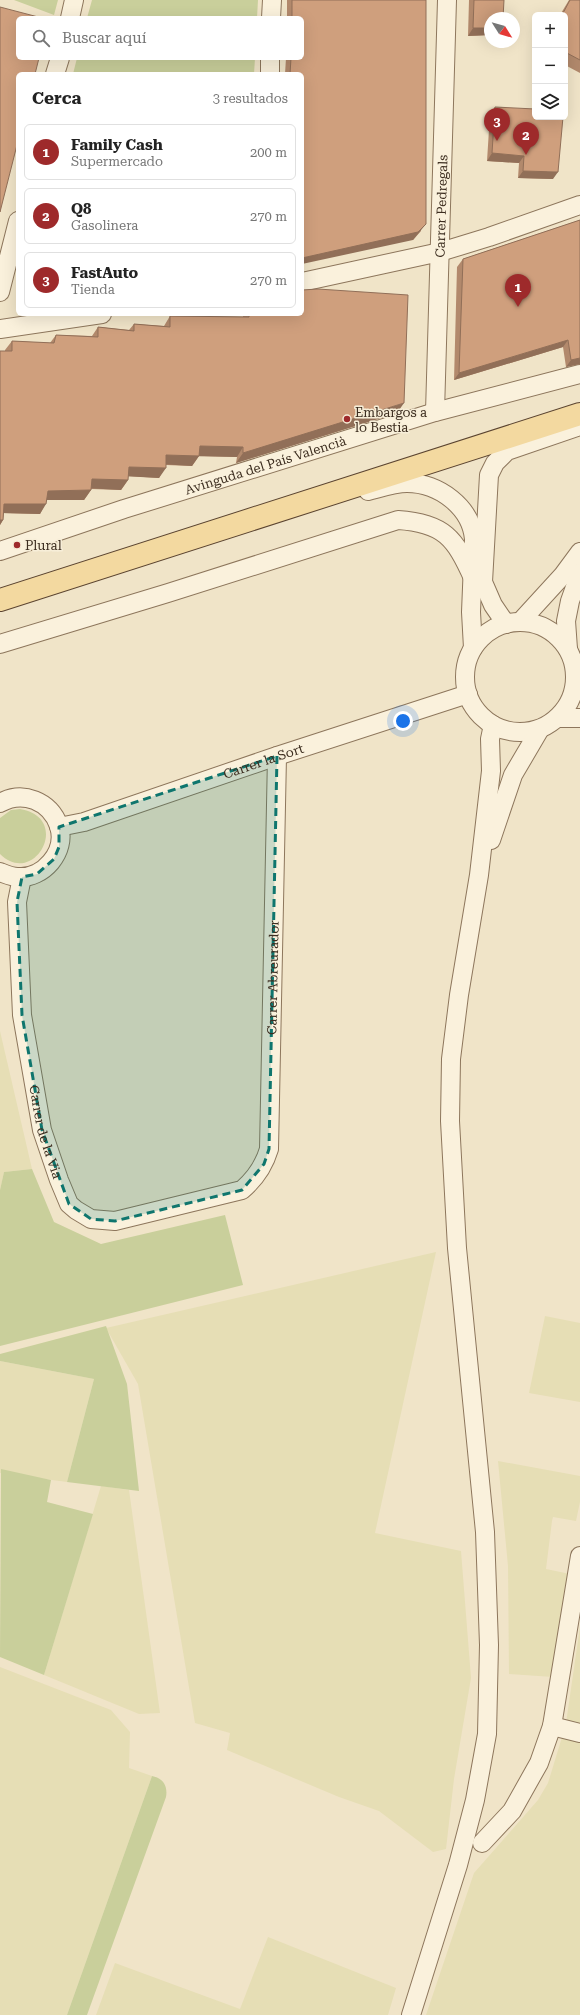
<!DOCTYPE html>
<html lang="es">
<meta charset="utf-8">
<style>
body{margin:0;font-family:"Roboto Serif",serif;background:#f6f6f6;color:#222}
.controls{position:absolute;right:12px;top:12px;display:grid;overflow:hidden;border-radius:6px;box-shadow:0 4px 16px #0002}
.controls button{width:36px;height:36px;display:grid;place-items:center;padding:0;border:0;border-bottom:1px solid #e0e0e0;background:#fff;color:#222;font:20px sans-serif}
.compass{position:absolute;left:484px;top:12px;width:36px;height:36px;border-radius:50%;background:#fff;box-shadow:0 4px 16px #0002;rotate:127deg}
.you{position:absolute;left:403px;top:721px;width:14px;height:14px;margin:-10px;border:3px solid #fff;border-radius:50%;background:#1a73e8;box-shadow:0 0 0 6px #1a73e833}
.badge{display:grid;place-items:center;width:26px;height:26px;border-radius:50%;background:#9e2a2b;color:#fff;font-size:13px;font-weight:700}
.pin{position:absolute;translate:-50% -33px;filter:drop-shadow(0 1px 2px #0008)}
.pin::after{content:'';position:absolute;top:21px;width:14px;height:12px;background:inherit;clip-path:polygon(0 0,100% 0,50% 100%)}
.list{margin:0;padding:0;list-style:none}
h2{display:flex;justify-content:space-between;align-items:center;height:52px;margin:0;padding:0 16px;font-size:17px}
h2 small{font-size:13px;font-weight:400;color:#767676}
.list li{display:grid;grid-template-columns:26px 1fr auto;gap:12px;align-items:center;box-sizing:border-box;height:56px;margin:0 8px 8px;padding:0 8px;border:1px solid #e0e0e0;border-radius:6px}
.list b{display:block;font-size:15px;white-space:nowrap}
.list p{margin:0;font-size:13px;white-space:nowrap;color:#767676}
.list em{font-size:13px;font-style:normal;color:#767676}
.icon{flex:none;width:22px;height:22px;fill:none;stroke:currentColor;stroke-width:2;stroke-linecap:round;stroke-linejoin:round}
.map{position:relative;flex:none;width:580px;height:2015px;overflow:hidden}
.search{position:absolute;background:#fff;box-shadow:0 4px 16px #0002;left:16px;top:16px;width:288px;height:44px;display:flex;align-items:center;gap:10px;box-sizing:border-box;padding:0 14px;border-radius:6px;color:#767676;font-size:15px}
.panel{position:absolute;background:#fff;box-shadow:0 4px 16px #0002;left:16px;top:72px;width:288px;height:244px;border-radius:6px}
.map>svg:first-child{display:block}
</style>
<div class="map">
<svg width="580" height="2015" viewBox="0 0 580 2015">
<rect width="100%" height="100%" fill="#f0e4c8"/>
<path fill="#e6deb5" d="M 0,1031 L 32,1169 L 4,1172 L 0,1190 Z
M 436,1252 L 375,1533 L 461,1551 L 471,1678 L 454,1779 L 446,1849 L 433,1852 L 379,1811 L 339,1797 L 227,1750 L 230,1733 L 195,1723 L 138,1384 L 106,1328 Z
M 545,1316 L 580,1323 L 580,1402 L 529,1393 Z
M 0,1361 L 94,1379 L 67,1482 L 0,1473 Z
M 498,1461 L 580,1476 L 580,1502 L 576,1521 L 553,1517 L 552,1521 L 546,1569 L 570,1574 L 553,1677 L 509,1674 L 508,1566 Z
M 101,1486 L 129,1490 L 160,1713 L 139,1714 L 44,1675 Z
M 580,1627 L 580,1726 L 566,1723 Z
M 0,1667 L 111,1710 L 130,1732 L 129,1768 L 152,1776 L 67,2015 L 0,2015 Z
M 563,1734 L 580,1738 L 580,2015 L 426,2015 L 474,1873 L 538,1800 L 548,1783 Z
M 268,1937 L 396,1988 L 388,2015 L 96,2015 L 115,1963 L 240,2009 Z"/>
<path fill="#c9cf9b" d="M 14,0 L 58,0 L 54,15 Z
M 92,0 L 258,0 L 257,18 L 87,18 Z
M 77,58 L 255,58 L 254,74 L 73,74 Z
M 20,809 C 73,818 34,888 0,854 L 0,818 L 11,810 Z
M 32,1169 L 54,1222 L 101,1244 L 225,1215 L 243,1285 L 0,1346 L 0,1190 L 4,1172 Z
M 106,1326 L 127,1384 L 139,1491 L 67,1482 L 94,1379 L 0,1361 L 0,1354 Z
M 1,1469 L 51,1480 L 47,1502 L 93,1514 L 44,1675 L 0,1657 Z
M 152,1776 C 163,1778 168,1786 166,1797 L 87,2015 L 67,2015 Z"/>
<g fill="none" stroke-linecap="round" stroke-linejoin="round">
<g stroke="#8d765c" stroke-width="20">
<g id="minor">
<path d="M 70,18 L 74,0"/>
<path d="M 271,18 L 272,0"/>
<path d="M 55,74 L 60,58"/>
<path d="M 270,74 L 270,58"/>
<path d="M 302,282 L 440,252 L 489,237 L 580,205"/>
<path d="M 0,292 L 18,221"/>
<path d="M 0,329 L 102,314"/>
<path id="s1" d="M 435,412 L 447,0"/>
<path d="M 368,491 C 380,488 395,483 407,483 C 439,483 471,507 474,539 L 471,612 L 473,648"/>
<path id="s2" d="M 0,551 L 124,509 L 435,412 L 580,374"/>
<circle cx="520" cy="677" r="55"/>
<path d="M 520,622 L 563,575 L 580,552"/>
<path d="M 506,624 L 493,605 L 483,582 L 489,475 L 495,463 L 507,451 L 580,426"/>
<path d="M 0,644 L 168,593 L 398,520 C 444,523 455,538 473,578"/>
<path d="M 568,649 L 566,621 L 570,601 L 580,573"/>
<path d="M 558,718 L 580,718"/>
<path d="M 0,803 C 23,790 50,801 59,826 C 67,852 43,879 18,877 C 12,877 5,874 0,872"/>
<path id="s3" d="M 59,827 L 84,822 L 277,756 L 468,694"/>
<path d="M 491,840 L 513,775 L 540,729"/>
<path id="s4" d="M 22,877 L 17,902 L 22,1015 L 42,1130 L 59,1180 L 69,1204 L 76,1210 L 91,1219 L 115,1221 L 242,1190 C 256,1178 264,1166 269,1149 L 277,756"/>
<path d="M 552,1726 L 580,1733"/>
<path d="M 482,1843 L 512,1811 L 539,1763 L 552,1726 L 580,1556"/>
<path d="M 411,2015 L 458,1865 L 475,1800 L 487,1734 L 489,1645 L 485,1532 L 457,1248 L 450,1121 L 451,1059 L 459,995 L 479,875 L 491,771 L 490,739 L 493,725"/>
</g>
</g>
<g stroke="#5b4430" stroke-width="24">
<path id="major" d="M 0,600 L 580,414"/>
</g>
<use href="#minor" stroke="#faf1dc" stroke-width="18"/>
<use href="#major" stroke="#f3d9a0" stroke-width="22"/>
</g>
<path fill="#b2896c" d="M 287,0 L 426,0 L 421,231 L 413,240 L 302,74 L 285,74 L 286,58 L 302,58 L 302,18 L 287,18 Z
M 469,0 L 504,0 L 490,18 L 490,35 L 468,36 Z
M 569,0 L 580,0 L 580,73 L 565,65 L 565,15 L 560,15 Z
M 495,107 L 553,179 L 518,178 L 519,163 L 487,161 L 490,114 Z
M 580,220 L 580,364 L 566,367 L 563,347 L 454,380 L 457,267 L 463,259 Z
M 243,314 L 302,314 L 397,413 L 236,463 L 237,457 L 199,456 L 192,466 L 166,465 L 159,478 L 128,476 L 128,480 L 121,490 L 91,489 L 91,490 L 84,500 L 47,500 L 40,514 L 4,513 L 3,520 L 0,525 L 0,351 L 5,351 L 5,350 L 12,341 L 50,343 L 56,335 L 92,336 L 98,327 L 129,330 L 134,324 L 164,326 L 170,316 L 243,317 Z"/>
<path fill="#916f58" d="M 473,28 L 490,28 L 490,35 L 468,36 Z
M 492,153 L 524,156 L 519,163 L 487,161 Z
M 523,171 L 558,172 L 553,179 L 518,178 Z
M 426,224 L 413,240 L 302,264 L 302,258 Z
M 568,340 L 563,347 L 454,380 L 459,373 Z
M 580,358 L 580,364 L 566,367 L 571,360 Z
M 404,403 L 397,413 L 236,463 L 243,453 Z
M 200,446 L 243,447 L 237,457 L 193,456 Z
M 166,455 L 199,456 L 192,466 L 160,464 Z
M 129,467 L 166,468 L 159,478 L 122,476 Z
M 92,479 L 128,480 L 121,490 L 85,488 Z
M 91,490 L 84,500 L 42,500 L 48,491 Z
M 4,504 L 46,504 L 40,514 L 0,513 Z
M 0,520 L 3,520 L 0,525 Z"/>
<path fill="#cf9f7d" stroke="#916f58" d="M 292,0 L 426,0 L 426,224 L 418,232 L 302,258 L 302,74 L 290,74 L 291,58 L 302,58 L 302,18 L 292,18 Z
M 474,0 L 504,0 L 503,18 L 490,18 L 490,28 L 473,28 Z
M 570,0 L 580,0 L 580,60 L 565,52 L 565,15 L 562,15 Z
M 0,7 L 42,18 L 18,18 L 18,58 L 39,58 L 35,74 L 18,74 L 18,141 L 0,212 Z
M 495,107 L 535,109 L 535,117 L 563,117 L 558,172 L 523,171 L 524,156 L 492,153 Z
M 580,220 L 580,358 L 571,360 L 568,340 L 459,373 L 463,259 Z
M 318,289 L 408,295 L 404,403 L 243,453 L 243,447 L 200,446 L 199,456 L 166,455 L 166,468 L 129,467 L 128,480 L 92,479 L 91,490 L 48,491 L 46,504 L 4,504 L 3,520 L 0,520 L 0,351 L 12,351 L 12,341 L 54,343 L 56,335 L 98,337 L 98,327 L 134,331 L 134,324 L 170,327 L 170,316 L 249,317 L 249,314 L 302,314 L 302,290 Z"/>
<path fill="#0f766e" fill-opacity="0.2" stroke="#0f766e" stroke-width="3" stroke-dasharray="8 5" stroke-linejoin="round" d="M 277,756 L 269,1149 L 264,1164 L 242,1190 L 115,1221 L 91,1219 L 69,1204 L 42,1130 L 22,1015 L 17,902 L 22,877 L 37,874 L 54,859 L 59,847 L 59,827 Z"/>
<g fill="#9e2a2b" stroke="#f7eed8" stroke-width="1.5">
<circle cx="347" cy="419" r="4"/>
<circle cx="17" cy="545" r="4"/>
</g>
<g text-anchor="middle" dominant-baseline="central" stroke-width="3" stroke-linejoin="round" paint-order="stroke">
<g font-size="13" fill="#3d2e20" stroke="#f7eed8">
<text stroke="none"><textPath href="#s1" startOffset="206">Carrer Pedregals</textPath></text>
<text stroke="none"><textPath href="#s2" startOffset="279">Avinguda del País Valencià</textPath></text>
<text stroke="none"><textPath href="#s3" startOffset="215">Carrer la Sort</textPath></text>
<text stroke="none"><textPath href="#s4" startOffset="737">Carrer Abreurador</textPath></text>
<text stroke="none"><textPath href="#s4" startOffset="258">Carrer de la Via</textPath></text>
</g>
<g font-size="13" fill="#3d2e20" stroke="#f7eed8" text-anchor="start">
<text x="355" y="412">Embargos a<tspan x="355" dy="15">lo Bestia</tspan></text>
<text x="25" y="545">Plural</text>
</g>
</g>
</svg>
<div class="controls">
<button>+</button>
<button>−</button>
<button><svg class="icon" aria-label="layers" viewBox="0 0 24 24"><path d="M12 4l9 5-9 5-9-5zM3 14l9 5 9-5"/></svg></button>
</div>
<svg class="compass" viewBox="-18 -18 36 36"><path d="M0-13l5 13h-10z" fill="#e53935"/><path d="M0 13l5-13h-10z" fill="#767676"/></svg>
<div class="you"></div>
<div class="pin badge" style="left:518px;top:307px">1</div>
<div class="pin badge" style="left:526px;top:155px">2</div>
<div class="pin badge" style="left:497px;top:141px">3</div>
<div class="search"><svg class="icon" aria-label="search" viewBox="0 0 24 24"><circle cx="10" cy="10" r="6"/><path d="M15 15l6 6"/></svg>Buscar aquí</div>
<section class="panel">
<h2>Cerca<small>3 resultados</small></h2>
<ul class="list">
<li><span class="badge">1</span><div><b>Family Cash</b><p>Supermercado</p></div><em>200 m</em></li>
<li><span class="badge">2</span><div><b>Q8</b><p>Gasolinera</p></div><em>270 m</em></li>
<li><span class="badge">3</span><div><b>FastAuto</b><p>Tienda</p></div><em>270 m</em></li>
</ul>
</section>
</div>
